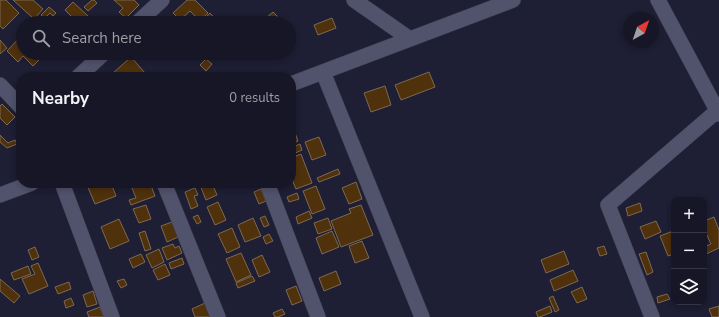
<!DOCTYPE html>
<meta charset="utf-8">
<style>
body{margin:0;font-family:"Nunito Sans",sans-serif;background:#1f1f2f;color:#f1f3f6}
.controls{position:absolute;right:12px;bottom:12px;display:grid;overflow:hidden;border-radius:8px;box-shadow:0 2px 6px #0003}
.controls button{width:36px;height:36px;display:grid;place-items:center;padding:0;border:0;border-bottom:1px solid #353544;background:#161627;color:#f1f3f6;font:20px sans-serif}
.compass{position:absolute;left:623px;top:12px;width:36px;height:36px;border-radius:50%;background:#161627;box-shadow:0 2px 6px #0003;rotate:40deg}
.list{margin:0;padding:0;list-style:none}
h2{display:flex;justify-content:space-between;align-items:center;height:52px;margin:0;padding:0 16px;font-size:17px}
h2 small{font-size:13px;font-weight:400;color:#9e9fa7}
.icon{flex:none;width:22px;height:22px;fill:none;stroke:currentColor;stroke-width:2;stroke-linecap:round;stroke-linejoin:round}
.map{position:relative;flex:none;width:719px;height:317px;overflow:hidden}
.search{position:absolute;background:#161627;box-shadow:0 2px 6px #0003;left:16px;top:16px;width:280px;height:44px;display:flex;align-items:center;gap:10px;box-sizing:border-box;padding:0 14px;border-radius:22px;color:#9e9fa7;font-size:15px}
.panel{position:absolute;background:#161627;box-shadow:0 2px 6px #0003;left:16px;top:72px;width:280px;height:116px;border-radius:16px}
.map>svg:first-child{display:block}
</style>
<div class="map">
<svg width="719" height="317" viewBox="0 0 719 317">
<rect width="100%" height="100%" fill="#1e1e34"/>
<path fill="#4f310c" stroke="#7e6953" d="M 0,0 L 6,0 L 19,13 L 3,29 L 0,26 Z
M 13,0 L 33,0 L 43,9 L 34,19 Z
M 92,0 L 94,0 L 97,3 L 88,11 L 84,7 Z
M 114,0 L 134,0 L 139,5 L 126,18 L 119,12 L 123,8 Z
M 187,0 L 195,0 L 208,13 L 197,23 L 188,23 L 195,16 L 190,11 L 180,20 L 173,13 Z
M 73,2 L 88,16 L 82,23 L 78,23 L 65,10 Z
M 49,7 L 56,13 L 53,16 L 50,13 L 45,18 L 41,15 Z
M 273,12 L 280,19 L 275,23 L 270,23 L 266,18 Z
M 210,13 L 219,23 L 202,23 L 201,22 Z
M 332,18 L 336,28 L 318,35 L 314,25 Z
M 23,34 L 23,53 L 46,53 L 33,66 L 23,56 L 18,62 L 7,51 Z
M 0,40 L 7,48 L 0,54 Z
M 131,57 L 145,73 L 141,77 L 115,77 L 112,74 Z
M 206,59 L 212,64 L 206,71 L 200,65 Z
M 429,72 L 435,87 L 401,100 L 395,85 Z
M 385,86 L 391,105 L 371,112 L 364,93 Z
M 2,104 L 15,117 L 7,125 L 0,118 L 0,106 Z
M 291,122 L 298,141 L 291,144 Z
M 0,135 L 8,143 L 15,140 L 17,144 L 7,148 L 0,142 Z
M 319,137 L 326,155 L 312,160 L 305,142 Z
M 300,144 L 302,150 L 291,155 L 291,148 Z
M 301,154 L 312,183 L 296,189 L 291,177 L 291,158 Z
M 338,169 L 340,174 L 319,182 L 317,178 Z
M 356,182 L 362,199 L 349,204 L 342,188 Z
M 86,183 L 111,183 L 116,196 L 95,204 Z
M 130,183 L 150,183 L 155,196 L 131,205 L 129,200 L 136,198 Z
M 204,183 L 212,183 L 217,195 L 206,200 L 200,185 Z
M 316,186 L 325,209 L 312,214 L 303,191 Z
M 195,188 L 198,195 L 194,196 L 198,206 L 191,209 L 185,192 Z
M 261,189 L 266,201 L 259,204 L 254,192 Z
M 297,193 L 299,199 L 289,202 L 287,197 Z
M 218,202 L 226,220 L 215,225 L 207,207 Z
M 640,203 L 642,211 L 628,216 L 626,208 Z
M 146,205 L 151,219 L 139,223 L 133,209 Z
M 361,205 L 373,235 L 341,247 L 331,221 L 351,213 L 349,209 Z
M 309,211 L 312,218 L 298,224 L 296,217 Z
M 198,215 L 201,222 L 197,224 L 193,217 Z
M 265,216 L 269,225 L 264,227 L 260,218 Z
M 714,217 L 719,230 L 719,248 L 704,255 L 704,247 L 711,244 L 704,229 L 704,221 Z
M 253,218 L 261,236 L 245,242 L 238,225 Z
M 328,218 L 332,229 L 318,234 L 314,223 Z
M 119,219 L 129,241 L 110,249 L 101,227 Z
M 656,221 L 661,232 L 645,239 L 640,227 Z
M 172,222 L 178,237 L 167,242 L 161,226 Z
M 232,228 L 240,247 L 227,253 L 218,234 Z
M 145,231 L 151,249 L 145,251 L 139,233 Z
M 332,231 L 339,247 L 322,254 L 316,238 Z
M 673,231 L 674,254 L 668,256 L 660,236 Z
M 269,234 L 273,241 L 266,244 L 263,237 Z
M 362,241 L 369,258 L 355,263 L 349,246 Z
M 173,244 L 175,248 L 179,246 L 182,253 L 167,260 L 162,248 Z
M 604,246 L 607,254 L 600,256 L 597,248 Z
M 35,247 L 39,257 L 32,260 L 28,250 Z
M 159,249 L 164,262 L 152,268 L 146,255 Z
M 564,251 L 569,264 L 546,273 L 541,260 Z
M 646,252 L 653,272 L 647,275 L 639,254 Z
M 241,253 L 251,275 L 236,282 L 226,259 Z
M 141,254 L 145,262 L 133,268 L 129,259 Z
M 262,255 L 270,272 L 259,277 L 252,260 Z
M 182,258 L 184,264 L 171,269 L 169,263 Z
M 38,263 L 48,286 L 29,294 L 22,279 L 35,274 L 31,266 Z
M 165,264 L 170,275 L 158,280 L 153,270 Z
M 28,266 L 31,274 L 14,280 L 11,273 Z
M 573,270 L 578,281 L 554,291 L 550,280 Z
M 336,271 L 341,284 L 324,291 L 319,278 Z
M 252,276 L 255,281 L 238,288 L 236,283 Z
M 0,279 L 20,296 L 14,303 L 0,291 Z
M 124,279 L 127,285 L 121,288 L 117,281 Z
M 69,282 L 71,289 L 58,294 L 55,287 Z
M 296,286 L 302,301 L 292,305 L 286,290 Z
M 582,287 L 587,299 L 577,303 L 571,292 Z
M 93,291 L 97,304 L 87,307 L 83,295 Z
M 667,294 L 670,299 L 658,303 L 657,297 Z
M 553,296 L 559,310 L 555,312 L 549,298 Z
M 71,298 L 74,305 L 66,308 L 64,301 Z
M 205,303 L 211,317 L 195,317 L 192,309 Z
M 550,306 L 552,312 L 540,317 L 538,317 L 536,312 Z
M 719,306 L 719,317 L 712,317 L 709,309 Z
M 100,307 L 104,317 L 89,317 L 87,312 Z
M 282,309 L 285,314 L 278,317 L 275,317 L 273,313 Z"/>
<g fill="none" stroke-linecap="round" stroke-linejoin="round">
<g stroke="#3b3a4d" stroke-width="16">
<path id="minor" d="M 354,0 L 410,39
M 658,0 L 719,114
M 137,23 L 162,0
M 323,72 L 422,317
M 78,77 L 104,53
M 291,84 L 513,0
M 0,85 L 21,107
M 62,183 L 112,317
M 164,183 L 218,317
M 267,183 L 318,317
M 0,195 L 32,183
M 652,317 L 608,205 L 717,111 L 719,110"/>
</g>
<use href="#minor" stroke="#51526c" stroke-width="15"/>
</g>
</svg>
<div class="controls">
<button>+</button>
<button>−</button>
<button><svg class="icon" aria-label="layers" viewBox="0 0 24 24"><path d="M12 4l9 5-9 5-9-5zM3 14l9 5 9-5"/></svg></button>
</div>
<svg class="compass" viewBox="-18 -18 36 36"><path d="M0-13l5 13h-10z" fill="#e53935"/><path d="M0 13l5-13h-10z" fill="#9e9fa7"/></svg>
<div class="search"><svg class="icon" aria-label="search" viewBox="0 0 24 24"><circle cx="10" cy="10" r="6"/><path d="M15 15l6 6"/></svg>Search here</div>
<section class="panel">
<h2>Nearby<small>0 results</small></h2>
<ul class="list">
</ul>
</section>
</div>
